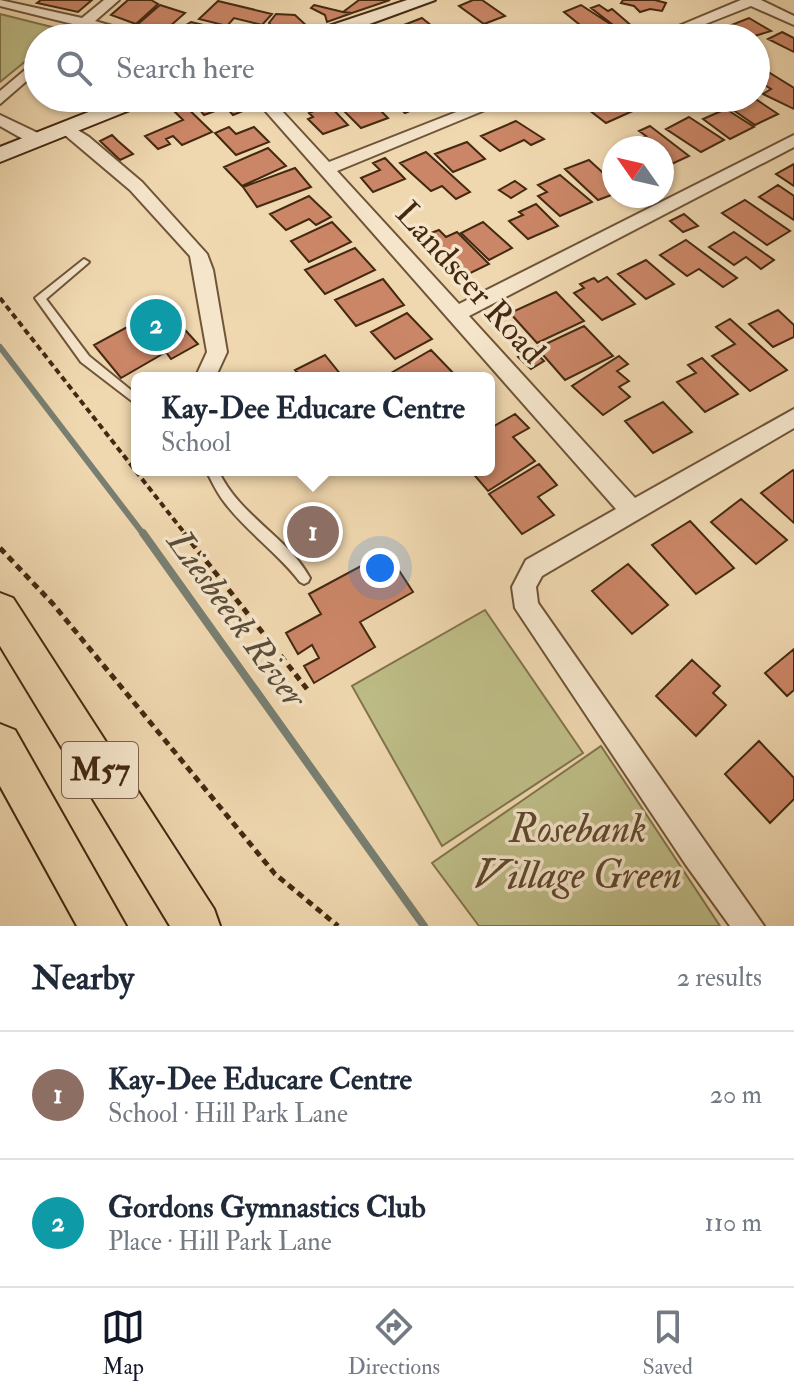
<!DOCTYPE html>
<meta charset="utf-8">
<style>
body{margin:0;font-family:"IM FELL Double Pica",serif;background:#f6f6f7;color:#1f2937}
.compass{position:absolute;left:602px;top:136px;width:72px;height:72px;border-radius:50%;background:#fff;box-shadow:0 2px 6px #0004;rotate:304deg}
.you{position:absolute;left:380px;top:568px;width:28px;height:28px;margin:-20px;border:6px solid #fff;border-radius:50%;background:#1a73e8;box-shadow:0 0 0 12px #1a73e833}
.badge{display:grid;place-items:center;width:52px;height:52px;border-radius:50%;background:#111827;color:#fff;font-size:26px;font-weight:700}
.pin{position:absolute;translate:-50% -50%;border:4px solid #fff;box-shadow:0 2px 8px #0006}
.popup{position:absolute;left:131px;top:372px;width:364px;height:104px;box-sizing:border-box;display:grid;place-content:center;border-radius:12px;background:#fff;filter:drop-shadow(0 2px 6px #0005);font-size:26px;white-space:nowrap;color:#747a83}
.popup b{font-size:30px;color:#1f2937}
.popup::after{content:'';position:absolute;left:50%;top:100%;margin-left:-16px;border:16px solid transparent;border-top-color:#fff}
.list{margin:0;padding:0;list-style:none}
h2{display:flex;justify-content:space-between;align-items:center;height:104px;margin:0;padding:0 32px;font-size:34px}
h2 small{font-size:26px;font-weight:400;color:#747a83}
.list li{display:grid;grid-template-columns:52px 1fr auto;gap:24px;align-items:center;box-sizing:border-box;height:128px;padding:0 32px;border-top:2px solid #e0e1e3}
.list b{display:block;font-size:30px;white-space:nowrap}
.list p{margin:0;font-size:26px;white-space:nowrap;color:#747a83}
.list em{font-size:26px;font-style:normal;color:#747a83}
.icon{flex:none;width:44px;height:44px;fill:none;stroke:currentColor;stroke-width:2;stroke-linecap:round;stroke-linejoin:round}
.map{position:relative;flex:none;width:794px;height:926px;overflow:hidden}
.search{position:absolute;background:#fff;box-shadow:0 2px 6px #0004;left:24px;right:24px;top:24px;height:88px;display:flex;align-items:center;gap:20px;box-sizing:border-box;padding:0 28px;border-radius:44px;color:#747a83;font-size:30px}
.sheet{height:360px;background:#fff}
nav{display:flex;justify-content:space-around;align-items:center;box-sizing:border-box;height:112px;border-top:2px solid #e0e1e3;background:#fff;font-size:22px;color:#747a83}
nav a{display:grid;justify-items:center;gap:4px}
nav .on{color:#111827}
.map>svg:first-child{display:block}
</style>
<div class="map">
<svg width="794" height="926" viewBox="0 0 794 926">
<rect width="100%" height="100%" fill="#efd7af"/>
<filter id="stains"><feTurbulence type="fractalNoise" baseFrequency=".0025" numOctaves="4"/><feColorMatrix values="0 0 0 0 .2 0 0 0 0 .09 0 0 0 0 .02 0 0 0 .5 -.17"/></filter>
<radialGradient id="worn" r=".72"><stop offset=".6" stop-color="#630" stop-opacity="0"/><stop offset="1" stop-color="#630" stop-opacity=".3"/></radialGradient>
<path fill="#bebd87" stroke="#81734c" stroke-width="2" d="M 0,14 L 64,30 L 54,38 L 38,38 L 38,51 L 0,82 Z
M 485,610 L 583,753 L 442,846 L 352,686 Z
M 601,746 L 720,926 L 479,926 L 432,863 Z"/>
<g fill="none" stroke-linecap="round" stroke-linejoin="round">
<path stroke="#787f72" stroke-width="6" d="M 0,347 L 144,535"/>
<path stroke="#787f72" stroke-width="8" d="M 143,533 L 424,926"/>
</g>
<path fill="#cb8667" stroke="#442911" stroke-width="2" d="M 41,0 L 40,0 L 92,0 L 78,12 L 37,3 Z
M 128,0 L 151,0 L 158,4 L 136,24 L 111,15 Z
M 359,0 L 390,0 L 352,13 L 343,12 Z
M 473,0 L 482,0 L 505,16 L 484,24 L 459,6 Z
M 623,0 L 655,0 L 666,3 L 662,11 L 650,9 L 640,12 L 634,6 L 621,3 Z
M 218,1 L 272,14 L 262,25 L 234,18 L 227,26 L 199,19 Z
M 160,5 L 185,13 L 161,34 L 138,24 Z
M 314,5 L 343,12 L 352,13 L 327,22 L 325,15 L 311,8 Z
M 581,5 L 624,33 L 596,38 L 564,12 Z
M 599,5 L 608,11 L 612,9 L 633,27 L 621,31 L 591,8 Z
M 276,14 L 295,15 L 308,27 L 282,36 L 269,23 Z
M 422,18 L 447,38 L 416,38 L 401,26 Z
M 749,18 L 771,31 L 748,38 L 729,26 Z
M 191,22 L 224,30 L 229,25 L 254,31 L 260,37 L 185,38 L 170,35 Z
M 562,26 L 579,38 L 544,37 L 559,31 L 556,29 Z
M 782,32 L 794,38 L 794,52 L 768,39 Z
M 770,73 L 794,88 L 794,109 L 763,94 L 771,89 L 757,80 Z
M 55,98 L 104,98 L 75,103 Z
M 190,98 L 237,98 L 248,109 L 233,115 L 226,107 L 204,115 Z
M 361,98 L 375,98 L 381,103 L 375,105 L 388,118 L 361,128 L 339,106 Z
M 387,98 L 425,98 L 430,102 L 405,113 Z
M 581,98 L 617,98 L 618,101 L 636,98 L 646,105 L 606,123 L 576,100 Z
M 742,98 L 754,98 L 778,114 L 755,125 L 726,105 Z
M 178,99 L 212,132 L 182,145 L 173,136 L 166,139 L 170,144 L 158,149 L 145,136 L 183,120 L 167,104 Z
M 329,105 L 348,125 L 323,134 L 308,119 L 313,117 L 309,113 Z
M 726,109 L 754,127 L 730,139 L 703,119 Z
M 689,117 L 724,140 L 701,152 L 666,129 Z
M 516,121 L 544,139 L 531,145 L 524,140 L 500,151 L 481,136 Z
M 650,126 L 689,156 L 665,167 L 662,148 L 642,148 L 633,141 L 646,136 L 639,131 Z
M 229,127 L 236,134 L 254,127 L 269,142 L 236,155 L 215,133 Z
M 112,135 L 118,141 L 133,154 L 120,160 L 100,141 Z
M 467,142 L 485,159 L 453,172 L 435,154 Z
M 268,148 L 286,166 L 242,186 L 224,167 Z
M 426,152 L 470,192 L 456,199 L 442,186 L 431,191 L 400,163 Z
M 385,158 L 405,179 L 373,192 L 361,178 L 380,170 L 373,163 Z
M 589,160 L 614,183 L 614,194 L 598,200 L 565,169 Z
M 794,164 L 794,186 L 776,174 Z
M 295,168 L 311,187 L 257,207 L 243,187 Z
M 560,175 L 592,202 L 560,216 L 538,196 L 547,192 L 538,185 Z
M 515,181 L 526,189 L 511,198 L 499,190 Z
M 778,185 L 794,196 L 794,220 L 759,197 Z
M 309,196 L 331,217 L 316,225 L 309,219 L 286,230 L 270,214 Z
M 745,200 L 790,231 L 767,245 L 722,213 Z
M 536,204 L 558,226 L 528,239 L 509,221 L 523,215 L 519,212 Z
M 684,214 L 698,226 L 683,232 L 670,221 Z
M 332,222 L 351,242 L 309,262 L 291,241 Z
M 483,222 L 512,248 L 489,260 L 461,233 Z
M 439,230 L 446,237 L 457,232 L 489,264 L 460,278 L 429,247 L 435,244 L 426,235 Z
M 734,232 L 774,260 L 761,269 L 746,257 L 734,265 L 709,247 Z
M 686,240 L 737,278 L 723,287 L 699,269 L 687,276 L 660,255 Z
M 355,248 L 375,270 L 325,294 L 305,270 Z
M 646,260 L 674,284 L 646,299 L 618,274 Z
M 607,277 L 635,304 L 602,320 L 574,293 L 584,288 L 580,284 L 594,278 L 598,282 Z
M 383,279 L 404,305 L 356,326 L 335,300 Z
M 556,292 L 584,321 L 537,343 L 510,313 Z
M 164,307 L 198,344 L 171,359 L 166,352 L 121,378 L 94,345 Z
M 778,310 L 794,325 L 794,337 L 773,347 L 749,324 Z
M 407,313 L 432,339 L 395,359 L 371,332 Z
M 730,319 L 787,370 L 750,391 L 712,356 L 735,344 L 716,327 Z
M 584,326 L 613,356 L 565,380 L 537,348 Z
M 532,349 L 544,361 L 531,369 L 518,357 Z
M 431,350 L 458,378 L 395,378 L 391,373 Z
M 325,355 L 341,375 L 302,378 L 295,370 Z
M 619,356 L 628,364 L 617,371 L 629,381 L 619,387 L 630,397 L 603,415 L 572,386 Z
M 702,358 L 738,394 L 705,412 L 677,382 L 696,373 L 688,365 Z
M 663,402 L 692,432 L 653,453 L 625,421 Z
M 515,414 L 529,428 L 513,437 L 535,461 L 488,491 L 470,470 L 489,470 L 489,429 Z
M 539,464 L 557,485 L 538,497 L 554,515 L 522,534 L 489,494 Z
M 793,470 L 794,471 L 794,523 L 761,493 Z
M 741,499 L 787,540 L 756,564 L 711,522 Z
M 690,521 L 734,568 L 696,594 L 652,545 Z
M 387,552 L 413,592 L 360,622 L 375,647 L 314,683 L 304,666 L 319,658 L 312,645 L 298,654 L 286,633 L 321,614 L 309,594 Z
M 628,564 L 668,605 L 632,634 L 592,591 Z
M 794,649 L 794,690 L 787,696 L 765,673 Z
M 692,660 L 720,686 L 713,693 L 726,705 L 696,736 L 656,696 Z
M 759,741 L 794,778 L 794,799 L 770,823 L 725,774 Z"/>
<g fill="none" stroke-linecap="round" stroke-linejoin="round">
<g stroke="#6f5438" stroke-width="4">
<path id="lane" d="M 84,259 L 89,262 L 87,264 L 46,299 L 89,356 L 137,395 L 137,405 L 81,362 L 35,298 Z
M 206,470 L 218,470 C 239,516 287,536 310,578 L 308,582 L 304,584 L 300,582 C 278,553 247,532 225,503 C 217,493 212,482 206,470 Z"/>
</g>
<g stroke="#6f5438" stroke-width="4">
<path id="street" d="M 0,0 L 82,18 L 104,0 L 119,0 L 95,21 L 153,38 L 129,38 L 0,6 Z
M 741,0 L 761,0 L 794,16 L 794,25 L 751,6 L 670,38 L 650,38 Z
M 38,59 L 38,71 L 0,104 L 0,91 Z
M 254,98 L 270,98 L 329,162 L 492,98 L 514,98 L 337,171 L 459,304 L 794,135 L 794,147 L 469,316 L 635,498 L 794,409 L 794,428 L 542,576 L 536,587 L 538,603 L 764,926 L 730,926 L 686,865 L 515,608 L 512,587 L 526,560 L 616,509 Z
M 0,115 L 42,135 L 44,139 L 42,143 L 30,143 L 0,126 Z
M 65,122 L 89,137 L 142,182 L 207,254 L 213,270 L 227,352 L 215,378 L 195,378 L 207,352 L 190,256 L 130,190 L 59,130 L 57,127 Z"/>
</g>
<g stroke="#442911" stroke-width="4">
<path id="secondary" d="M 407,0 L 435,0 L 331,38 L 302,38 L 305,34 Z
M 124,98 L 154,98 L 150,102 L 0,162 L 0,147 Z"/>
</g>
<g stroke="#442911" stroke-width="4">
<path id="primary" d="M 0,593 L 13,598 L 214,909 L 220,926 L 170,926 L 0,646 Z
M 0,724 L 15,730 L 126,926 L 77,926 L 0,786 Z"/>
</g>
<path stroke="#442911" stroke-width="4" stroke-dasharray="6 4" stroke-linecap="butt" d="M 0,298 L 186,535"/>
<path stroke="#442911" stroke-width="5" stroke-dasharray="7 5" stroke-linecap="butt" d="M 184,533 L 307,689
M 0,548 L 53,604 L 275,874 L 338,926"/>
<use href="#lane" fill="#f5e5cb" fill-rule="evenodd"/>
<use href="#street" fill="#f5e5cb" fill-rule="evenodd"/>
<use href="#secondary" fill="#f5e5cb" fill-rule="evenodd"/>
<use href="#primary" fill="#efd7af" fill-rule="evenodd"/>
</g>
<g text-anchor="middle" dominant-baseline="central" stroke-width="7" stroke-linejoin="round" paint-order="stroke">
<rect fill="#f5e5cb" stroke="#796149" stroke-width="2" x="62" y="742" width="76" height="56" rx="6"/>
<g font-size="32" font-weight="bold" fill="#442911">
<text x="100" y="770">M57</text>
</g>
<g font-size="34" fill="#442911" stroke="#f5e5cb">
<text transform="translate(470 283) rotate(48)">Landseer Road</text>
</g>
<g font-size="36" font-style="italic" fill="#5a4d39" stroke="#f5e5cb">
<text transform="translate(237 619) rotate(54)">Liesbeeck River</text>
</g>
<g font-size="40" font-style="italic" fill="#5c4729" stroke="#f5e5cb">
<text x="578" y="829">Rosebank<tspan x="578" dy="46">Village Green</tspan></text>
</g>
</g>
<rect width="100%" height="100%" filter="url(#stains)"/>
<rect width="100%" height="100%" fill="url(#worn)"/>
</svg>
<svg class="compass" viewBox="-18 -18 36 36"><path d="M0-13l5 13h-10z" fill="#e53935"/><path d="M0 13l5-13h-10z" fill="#747a83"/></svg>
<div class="you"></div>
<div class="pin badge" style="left:313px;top:532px;background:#8d6e63">1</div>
<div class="popup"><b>Kay-Dee Educare Centre</b>School</div>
<div class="pin badge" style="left:156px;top:325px;background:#0f9aa8">2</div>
<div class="search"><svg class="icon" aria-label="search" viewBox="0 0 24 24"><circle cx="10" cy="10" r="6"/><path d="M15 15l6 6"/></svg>Search here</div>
</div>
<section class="sheet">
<h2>Nearby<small>2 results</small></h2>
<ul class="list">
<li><span class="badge" style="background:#8d6e63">1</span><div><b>Kay-Dee Educare Centre</b><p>School · Hill Park Lane</p></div><em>20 m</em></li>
<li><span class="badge" style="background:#0f9aa8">2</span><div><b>Gordons Gymnastics Club</b><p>Place · Hill Park Lane</p></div><em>110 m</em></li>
</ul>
</section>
<nav>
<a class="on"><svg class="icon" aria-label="map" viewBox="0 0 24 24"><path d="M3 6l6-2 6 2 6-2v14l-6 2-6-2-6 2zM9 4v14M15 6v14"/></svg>Map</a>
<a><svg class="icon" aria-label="directions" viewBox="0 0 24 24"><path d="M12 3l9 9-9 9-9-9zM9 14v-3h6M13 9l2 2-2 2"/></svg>Directions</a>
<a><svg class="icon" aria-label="saved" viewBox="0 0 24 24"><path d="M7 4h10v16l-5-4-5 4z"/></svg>Saved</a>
</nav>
